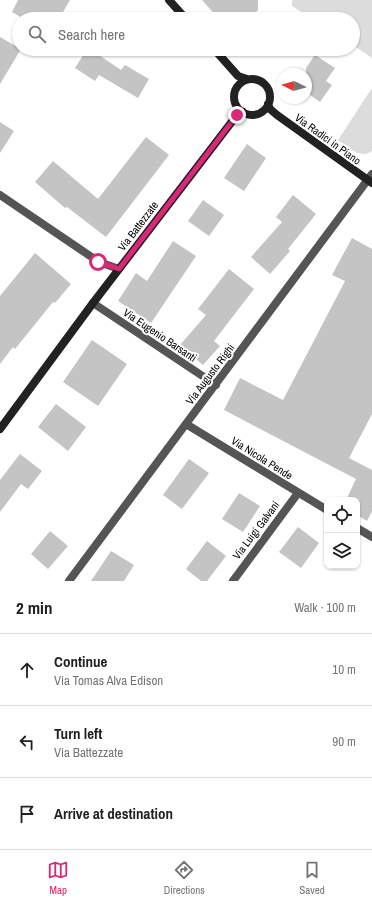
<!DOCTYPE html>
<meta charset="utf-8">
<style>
body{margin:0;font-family:"Archivo Narrow",sans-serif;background:#f2f2f2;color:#202124}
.controls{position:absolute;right:12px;bottom:12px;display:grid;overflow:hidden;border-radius:8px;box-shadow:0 1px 3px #0004}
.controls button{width:36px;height:36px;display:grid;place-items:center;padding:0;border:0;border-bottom:1px solid #e0e0e0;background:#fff;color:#202124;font:20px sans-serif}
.compass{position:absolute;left:276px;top:68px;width:36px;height:36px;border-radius:50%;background:#fff;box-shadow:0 1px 3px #0004;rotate:275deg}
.stop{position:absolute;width:12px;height:12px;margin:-9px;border:3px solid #db2777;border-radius:50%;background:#fff}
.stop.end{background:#db2777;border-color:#fff;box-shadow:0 1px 4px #0008}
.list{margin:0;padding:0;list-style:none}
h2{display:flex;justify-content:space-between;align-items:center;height:52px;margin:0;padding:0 16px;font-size:17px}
h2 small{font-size:13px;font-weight:400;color:#757577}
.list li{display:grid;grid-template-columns:26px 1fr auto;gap:12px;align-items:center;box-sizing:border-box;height:72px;padding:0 16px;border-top:1px solid #e0e0e0}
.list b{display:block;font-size:15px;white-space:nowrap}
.list p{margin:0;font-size:13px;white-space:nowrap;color:#757577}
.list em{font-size:13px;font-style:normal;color:#757577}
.icon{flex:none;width:22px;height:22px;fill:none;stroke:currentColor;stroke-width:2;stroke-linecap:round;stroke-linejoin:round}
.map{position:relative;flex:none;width:372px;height:581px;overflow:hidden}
.search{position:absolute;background:#fff;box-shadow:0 1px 3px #0004;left:12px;right:12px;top:12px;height:44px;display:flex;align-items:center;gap:10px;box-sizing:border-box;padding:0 14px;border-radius:22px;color:#757577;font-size:15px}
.sheet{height:268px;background:#fff}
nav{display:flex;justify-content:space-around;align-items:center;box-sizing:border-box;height:56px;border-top:1px solid #e0e0e0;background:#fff;font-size:11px;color:#757577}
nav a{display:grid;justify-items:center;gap:2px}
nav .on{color:#db2777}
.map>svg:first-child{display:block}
</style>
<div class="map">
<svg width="372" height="581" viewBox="0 0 372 581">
<rect width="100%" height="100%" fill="#fff"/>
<path fill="#dcdcdc" d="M 292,0 L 372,0 L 372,58 L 353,45 L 353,19 L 312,19 L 292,6 Z
M 372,88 L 372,151 C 360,160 347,146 338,140 Z"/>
<path fill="#c4c4c4" d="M 18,0 L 70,0 L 59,19 L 24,19 L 12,12 Z
M 202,0 L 258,0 L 258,10 L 249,19 L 219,19 Z
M 0,37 L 21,49 L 0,84 Z
M 87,49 L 90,49 L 121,70 L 125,65 L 149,79 L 138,98 L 99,75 L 95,81 L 75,68 Z
M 315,55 L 335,68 L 326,81 L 332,85 L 320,102 L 306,92 L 306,68 Z
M 0,122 L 14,131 L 0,153 Z
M 146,137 L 169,155 L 106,237 L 67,207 L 65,208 L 35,182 L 53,161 L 98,199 Z
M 247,144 L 266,158 L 244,191 L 224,178 Z
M 293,195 L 316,214 L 288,249 L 290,251 L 270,274 L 251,257 L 282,222 L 276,217 Z
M 203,200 L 224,215 L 209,236 L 188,221 Z
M 352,238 L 372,249 L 372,414 L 349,458 L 372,470 L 372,511 L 367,521 L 357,515 L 357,500 L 346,500 L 356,479 L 224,410 L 240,378 L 283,400 L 345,281 L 332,275 Z
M 173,241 L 196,256 L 151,323 L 118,301 L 136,273 L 147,281 Z
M 35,253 L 71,284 L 55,303 L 53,302 L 15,349 L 13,347 L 0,364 L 0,296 Z
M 229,269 L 254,289 L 214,341 L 220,346 L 203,365 L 180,345 L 206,315 L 198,309 Z
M 92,340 L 127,364 L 98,406 L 63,382 Z
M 56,404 L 86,427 L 68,451 L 38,427 Z
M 20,454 L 42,471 L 28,489 L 21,484 L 0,512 L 0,480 Z
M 189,459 L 209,473 L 182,509 L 163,495 Z
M 239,493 L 260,506 L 243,532 L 222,519 Z
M 298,527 L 319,543 L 301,568 L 279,552 Z
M 50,531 L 68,546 L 48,569 L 31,554 Z
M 207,541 L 226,556 L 207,581 L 201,581 L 186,569 Z
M 111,551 L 134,565 L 124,581 L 91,581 Z"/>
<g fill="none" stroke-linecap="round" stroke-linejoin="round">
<path stroke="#555" stroke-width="8" d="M 0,195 L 99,262 L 119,269
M 93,303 L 216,385
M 186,424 L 327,510
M 357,528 L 372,537
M 69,581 L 372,174
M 233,581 L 298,493"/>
<path stroke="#222" stroke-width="8" d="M 169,0 L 186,19
M 214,49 L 238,76 L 247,79
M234 97a18 18 0 1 1 36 0a18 18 0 1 1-36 0Z
M 268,104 L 270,109 L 277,115 L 372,183
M 0,429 L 93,303 L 237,115 L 243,112"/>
</g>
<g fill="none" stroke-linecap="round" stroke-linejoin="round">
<path stroke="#db2777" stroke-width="5" d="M 98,262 L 119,269 L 237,115"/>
</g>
<g text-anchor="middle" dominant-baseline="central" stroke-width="4" stroke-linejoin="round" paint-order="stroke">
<g font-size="11" fill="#000" stroke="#fff">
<text transform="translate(328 139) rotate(36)">Via Radici in Piano</text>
<text transform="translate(138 226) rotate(-53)">Via Battezzate</text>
<text transform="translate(160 335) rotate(34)">Via Eugenio Barsanti</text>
<text transform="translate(210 374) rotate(-53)">Via Augusto Righi</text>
<text transform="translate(262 458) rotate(32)">Via Nicola Pende</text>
<text transform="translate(256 530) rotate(-53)">Via Luigi Galvani</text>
</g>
</g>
</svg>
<div class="controls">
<button><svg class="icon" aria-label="locate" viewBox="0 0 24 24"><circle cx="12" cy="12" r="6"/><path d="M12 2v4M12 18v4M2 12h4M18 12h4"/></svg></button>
<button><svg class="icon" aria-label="layers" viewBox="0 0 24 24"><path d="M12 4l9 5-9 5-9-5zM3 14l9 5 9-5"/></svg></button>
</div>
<svg class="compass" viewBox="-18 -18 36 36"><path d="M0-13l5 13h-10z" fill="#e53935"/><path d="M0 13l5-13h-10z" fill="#757577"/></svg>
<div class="stop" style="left:98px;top:262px"></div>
<div class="stop end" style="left:237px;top:115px"></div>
<div class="search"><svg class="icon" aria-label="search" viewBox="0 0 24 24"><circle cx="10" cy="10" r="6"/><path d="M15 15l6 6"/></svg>Search here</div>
</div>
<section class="sheet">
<h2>2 min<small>Walk · 100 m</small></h2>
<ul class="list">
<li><svg class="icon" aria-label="ahead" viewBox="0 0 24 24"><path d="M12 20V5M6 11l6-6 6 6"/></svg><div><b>Continue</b><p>Via Tomas Alva Edison</p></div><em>10 m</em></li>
<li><svg class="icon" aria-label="left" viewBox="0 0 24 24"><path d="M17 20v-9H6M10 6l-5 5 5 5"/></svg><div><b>Turn left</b><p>Via Battezzate</p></div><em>90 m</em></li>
<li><svg class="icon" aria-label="arrive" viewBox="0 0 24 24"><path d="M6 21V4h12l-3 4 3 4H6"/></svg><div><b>Arrive at destination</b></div></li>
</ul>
</section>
<nav>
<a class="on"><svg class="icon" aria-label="map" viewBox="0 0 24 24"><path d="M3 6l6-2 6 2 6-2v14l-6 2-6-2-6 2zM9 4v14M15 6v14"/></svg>Map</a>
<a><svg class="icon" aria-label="directions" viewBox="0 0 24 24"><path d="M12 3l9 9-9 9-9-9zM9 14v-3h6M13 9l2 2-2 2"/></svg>Directions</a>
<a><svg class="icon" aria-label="saved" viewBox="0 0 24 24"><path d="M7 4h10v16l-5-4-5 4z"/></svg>Saved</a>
</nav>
